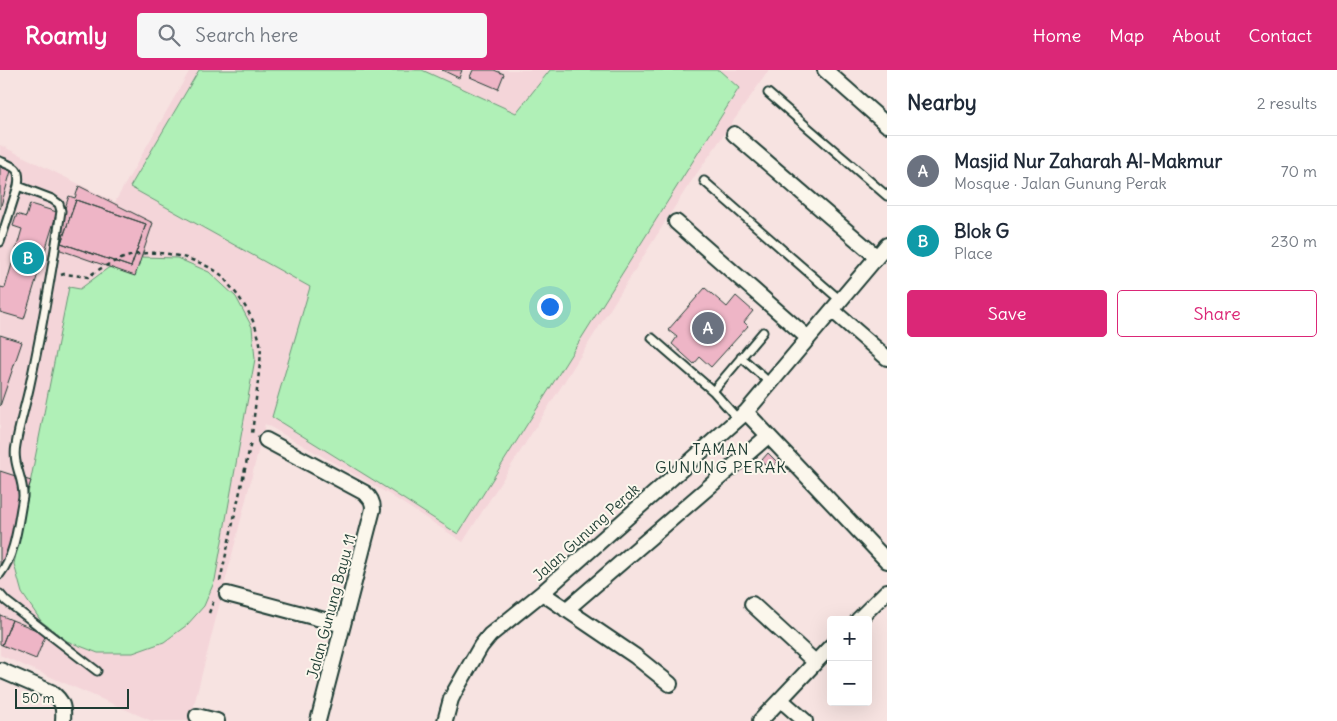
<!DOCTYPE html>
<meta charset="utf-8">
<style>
body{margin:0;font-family:Delius,sans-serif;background:#f6f6f7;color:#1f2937}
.controls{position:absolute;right:15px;bottom:15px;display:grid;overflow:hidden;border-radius:5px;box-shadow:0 5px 20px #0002}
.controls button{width:45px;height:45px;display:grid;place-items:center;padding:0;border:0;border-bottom:1px solid #e0e1e3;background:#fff;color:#1f2937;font:25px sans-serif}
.scale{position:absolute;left:15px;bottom:12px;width:114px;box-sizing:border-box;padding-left:5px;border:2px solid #1f3d34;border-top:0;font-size:14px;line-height:18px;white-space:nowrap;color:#1f3d34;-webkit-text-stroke:4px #fbf7ec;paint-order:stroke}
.you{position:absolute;left:549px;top:236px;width:18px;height:18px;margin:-12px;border:4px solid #fff;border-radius:50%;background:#1a73e8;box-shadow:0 0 0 8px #1a73e833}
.badge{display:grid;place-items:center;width:32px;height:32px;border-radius:50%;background:#db2777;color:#fff;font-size:16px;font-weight:700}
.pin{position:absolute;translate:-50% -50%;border:2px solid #fff;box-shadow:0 1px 5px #0006}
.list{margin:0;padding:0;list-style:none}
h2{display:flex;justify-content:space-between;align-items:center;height:65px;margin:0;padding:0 20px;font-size:21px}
h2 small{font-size:16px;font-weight:400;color:#747a83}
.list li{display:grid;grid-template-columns:32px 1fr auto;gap:15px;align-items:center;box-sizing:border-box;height:70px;padding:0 20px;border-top:1px solid #e0e1e3}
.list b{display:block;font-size:19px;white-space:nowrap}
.list p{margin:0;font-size:16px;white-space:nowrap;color:#747a83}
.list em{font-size:16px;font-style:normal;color:#747a83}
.actions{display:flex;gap:10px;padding:15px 20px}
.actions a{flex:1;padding:11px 0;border:1px solid #db2777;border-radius:5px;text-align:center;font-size:18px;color:#db2777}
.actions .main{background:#db2777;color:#fff}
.icon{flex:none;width:28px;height:28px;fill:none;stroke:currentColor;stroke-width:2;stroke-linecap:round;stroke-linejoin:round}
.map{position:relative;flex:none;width:887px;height:651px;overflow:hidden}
header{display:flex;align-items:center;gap:30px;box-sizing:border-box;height:70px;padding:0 25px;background:#db2777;color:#fff}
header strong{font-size:24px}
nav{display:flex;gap:28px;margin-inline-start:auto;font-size:18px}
.search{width:350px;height:45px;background:#f6f6f7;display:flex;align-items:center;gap:12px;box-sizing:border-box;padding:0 18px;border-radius:5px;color:#747a83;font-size:19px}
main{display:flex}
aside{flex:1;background:#fff}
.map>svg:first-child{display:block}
</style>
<header>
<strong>Roamly</strong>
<div class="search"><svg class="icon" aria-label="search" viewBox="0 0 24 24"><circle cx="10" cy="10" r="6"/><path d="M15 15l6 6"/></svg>Search here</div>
<nav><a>Home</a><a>Map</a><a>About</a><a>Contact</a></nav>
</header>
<main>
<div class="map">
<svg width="887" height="651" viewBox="0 0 887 651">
<rect width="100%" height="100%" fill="#f7e3e1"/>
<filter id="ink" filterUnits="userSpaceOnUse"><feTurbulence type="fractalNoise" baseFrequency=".02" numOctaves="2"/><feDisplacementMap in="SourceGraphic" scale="10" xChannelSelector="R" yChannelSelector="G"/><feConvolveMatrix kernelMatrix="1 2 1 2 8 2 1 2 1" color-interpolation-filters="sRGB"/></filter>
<g filter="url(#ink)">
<path fill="#f4d5d9" d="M 190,0 L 769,0 L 686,119 L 463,472 L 387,423 L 265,354 L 190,651 L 152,651 L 0,585 L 0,75 L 115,132 Z"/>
<path fill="#b0f0b7" stroke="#689676" d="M 199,0 L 422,0 L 516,43 L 550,0 L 719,0 L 739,18 L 458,464 L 391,421 L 272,347 L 310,217 L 130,117 Z
M 142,187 L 177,188 L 209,202 L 236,227 L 252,257 L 255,289 L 215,510 L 204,536 L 187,555 L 164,572 L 133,583 L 98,583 L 67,571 L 41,551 L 22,523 L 14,494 L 69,217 L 80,219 L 108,198 Z"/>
<path fill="#eeb5c6" stroke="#1f3d34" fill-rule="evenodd" d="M 442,0 L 462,0 L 459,8 Z
M 473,0 L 494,0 L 504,4 L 498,19 L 470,7 Z
M 0,97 L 11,101 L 0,139 Z
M 79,116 L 153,153 L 135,206 L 52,177 L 69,126 L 75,128 ZM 76,130 L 146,154 L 131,197 L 61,173 Z
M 76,130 L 146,154 L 131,197 L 61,173 Z
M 30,134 L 57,142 L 24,249 L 0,242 L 0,217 L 5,218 L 22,159 L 13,156 L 17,144 L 26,147 Z
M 705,218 L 727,237 L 736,226 L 753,241 L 744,252 L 748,256 L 711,297 L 700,287 L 694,294 L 672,274 L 677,267 L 668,260 Z
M 0,265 L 22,272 L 0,336 Z
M 768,383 L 777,392 L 769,399 L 761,391 Z
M 0,401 L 31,411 L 1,501 L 0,501 Z
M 0,545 L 12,550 L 2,575 L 0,574 Z
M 12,550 L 46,564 L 36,589 L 2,575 Z"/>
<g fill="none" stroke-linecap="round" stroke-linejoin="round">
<g stroke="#1f3d34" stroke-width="11">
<path id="lane" d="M 768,23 L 887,126
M 0,91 C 15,97 21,98 18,116 L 0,172
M 704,111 L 840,230
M 652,268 L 713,321 L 738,349
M 741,287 L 770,313
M 713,321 L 763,262
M 0,504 C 16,484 18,452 23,427 C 24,408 12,395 16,375 C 19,356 25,337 29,319 C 42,260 52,200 61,141 L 59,134 L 52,129 L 18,116
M 0,524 L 6,531 L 97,601"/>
</g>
<g stroke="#1f3d34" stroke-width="18">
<path id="street" d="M 825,0 L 887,55
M 734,64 L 877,187
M 676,152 L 808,268
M 832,240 L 887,288
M 746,342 L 887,491
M 266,370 L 365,423 C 371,428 373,432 373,439 L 318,651
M 542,523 L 635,586 L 670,614
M 227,524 L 343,555
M 752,534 L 815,592
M 566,540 L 768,366
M 858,550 L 887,521
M 0,600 L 51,622 C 63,631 64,637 63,651
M 781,630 L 805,651
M 197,646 L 217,651
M 445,651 L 451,629 L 455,621 L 481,576 L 490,565 L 542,523 L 746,342 L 887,175
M 760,651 L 831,576"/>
</g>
<path stroke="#1f3d34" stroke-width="2.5" stroke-dasharray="4 4" stroke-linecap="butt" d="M 61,205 L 64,204 L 88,207 C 104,195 127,184 148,183 C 169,181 203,191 220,204 C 224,207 227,212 230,216 C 244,232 256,252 260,273 C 262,285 259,299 258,311 C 256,329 254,347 252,364
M 220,511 L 251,372
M 209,543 L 214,530"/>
<use href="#lane" stroke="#fbf7ec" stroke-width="7"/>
<use href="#street" stroke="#fbf7ec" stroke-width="14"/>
</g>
</g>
<g text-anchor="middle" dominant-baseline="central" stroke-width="4" stroke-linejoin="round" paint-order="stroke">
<g font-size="15" fill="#1f3d34" stroke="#fbf7ec">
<text transform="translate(586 462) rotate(-42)">Jalan Gunung Perak</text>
<text transform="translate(331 536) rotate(-75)">Jalan Gunung Bayu 11</text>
</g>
<g font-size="16" letter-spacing="1" fill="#1f3d34" stroke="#fbf7ec">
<text x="721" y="379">TAMAN<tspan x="721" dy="18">GUNUNG PERAK</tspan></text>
</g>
</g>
</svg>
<div class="controls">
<button>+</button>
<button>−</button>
</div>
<div class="scale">50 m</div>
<div class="you"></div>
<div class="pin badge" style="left:708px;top:258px;background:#6b7280">A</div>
<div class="pin badge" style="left:28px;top:188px;background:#0f9aa8">B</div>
</div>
<aside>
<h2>Nearby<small>2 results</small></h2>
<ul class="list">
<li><span class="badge" style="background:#6b7280">A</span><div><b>Masjid Nur Zaharah Al-Makmur</b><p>Mosque · Jalan Gunung Perak</p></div><em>70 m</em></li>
<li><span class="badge" style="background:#0f9aa8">B</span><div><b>Blok G</b><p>Place</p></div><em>230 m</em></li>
</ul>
<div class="actions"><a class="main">Save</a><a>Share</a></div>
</aside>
</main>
